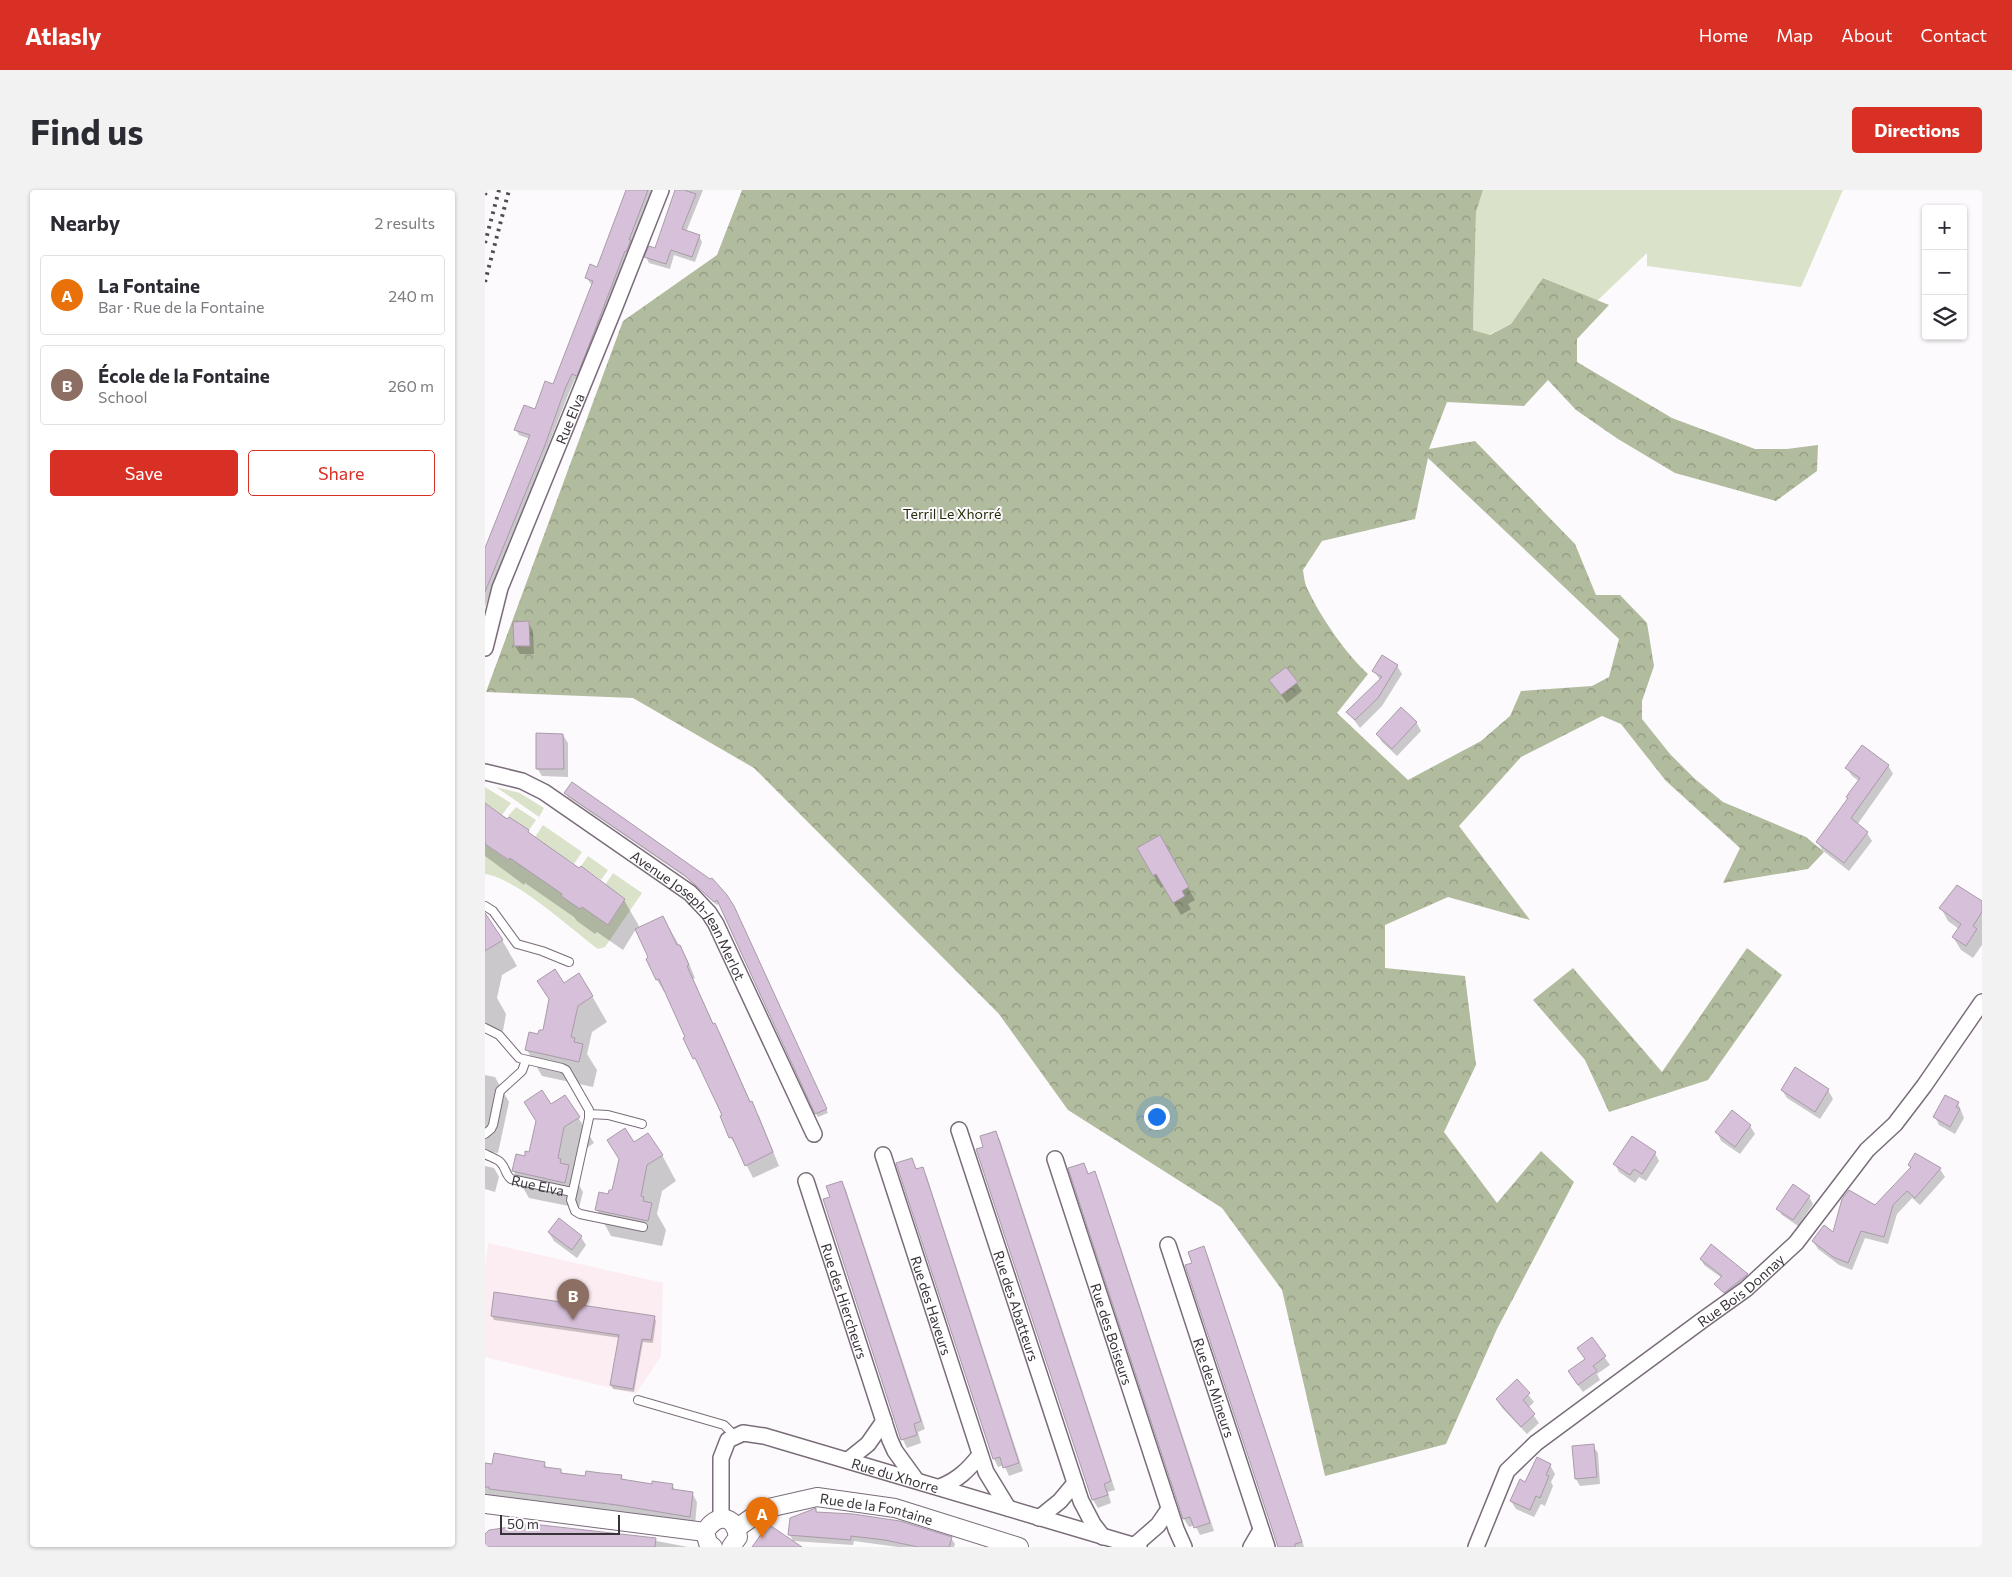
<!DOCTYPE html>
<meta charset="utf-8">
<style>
body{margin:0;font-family:Commissioner,sans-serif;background:#f2f2f3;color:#2b2b33}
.controls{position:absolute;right:15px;top:15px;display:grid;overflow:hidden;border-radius:5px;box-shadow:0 1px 4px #0004}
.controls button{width:45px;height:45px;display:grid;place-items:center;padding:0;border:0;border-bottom:1px solid #e1e1e2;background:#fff;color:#2b2b33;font:25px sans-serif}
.scale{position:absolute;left:15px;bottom:12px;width:120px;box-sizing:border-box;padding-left:5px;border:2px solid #383339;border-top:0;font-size:14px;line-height:18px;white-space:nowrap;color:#383339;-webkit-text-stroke:4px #fdfafd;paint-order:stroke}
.you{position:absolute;left:671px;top:926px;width:18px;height:18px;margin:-12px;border:4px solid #fff;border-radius:50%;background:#1a73e8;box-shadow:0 0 0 8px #1a73e833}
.badge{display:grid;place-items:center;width:32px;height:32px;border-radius:50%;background:#d93025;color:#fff;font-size:16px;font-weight:700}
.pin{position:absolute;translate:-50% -41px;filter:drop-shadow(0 1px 2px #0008)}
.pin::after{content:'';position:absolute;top:26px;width:18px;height:15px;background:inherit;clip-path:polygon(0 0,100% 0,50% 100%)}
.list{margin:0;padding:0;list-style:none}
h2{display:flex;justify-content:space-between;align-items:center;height:65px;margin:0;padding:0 20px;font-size:21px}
h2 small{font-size:16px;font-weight:400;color:#7c7c81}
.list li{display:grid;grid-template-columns:32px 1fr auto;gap:15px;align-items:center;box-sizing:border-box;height:80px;margin:0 10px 10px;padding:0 10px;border:1px solid #e1e1e2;border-radius:5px}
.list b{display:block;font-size:19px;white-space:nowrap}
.list p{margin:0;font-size:16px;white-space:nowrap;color:#7c7c81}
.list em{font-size:16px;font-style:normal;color:#7c7c81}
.actions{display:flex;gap:10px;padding:15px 20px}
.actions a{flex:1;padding:11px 0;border:1px solid #d93025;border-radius:5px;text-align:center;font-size:18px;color:#d93025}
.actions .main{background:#d93025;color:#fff}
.icon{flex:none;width:28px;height:28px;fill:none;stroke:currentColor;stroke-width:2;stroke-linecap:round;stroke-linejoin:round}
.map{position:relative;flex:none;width:1497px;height:1357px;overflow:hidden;border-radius:5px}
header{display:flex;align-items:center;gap:30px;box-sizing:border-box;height:70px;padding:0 25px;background:#d93025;color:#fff}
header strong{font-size:24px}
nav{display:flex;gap:28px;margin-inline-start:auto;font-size:18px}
.intro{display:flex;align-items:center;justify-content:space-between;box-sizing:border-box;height:120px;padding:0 30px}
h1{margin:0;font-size:35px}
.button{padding:12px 22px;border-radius:5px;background:#d93025;color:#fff;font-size:18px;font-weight:700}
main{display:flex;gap:30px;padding:0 30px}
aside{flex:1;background:#fff;border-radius:5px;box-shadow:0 1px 4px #0004}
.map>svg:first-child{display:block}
</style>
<header>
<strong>Atlasly</strong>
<nav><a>Home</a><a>Map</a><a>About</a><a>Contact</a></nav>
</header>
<div class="intro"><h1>Find us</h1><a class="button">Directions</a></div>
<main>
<aside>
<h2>Nearby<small>2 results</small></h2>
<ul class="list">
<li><span class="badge" style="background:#e8710a">A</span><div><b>La Fontaine</b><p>Bar · Rue de la Fontaine</p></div><em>240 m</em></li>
<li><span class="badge" style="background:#8d6e63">B</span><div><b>École de la Fontaine</b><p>School</p></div><em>260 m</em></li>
</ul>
<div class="actions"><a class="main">Save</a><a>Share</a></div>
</aside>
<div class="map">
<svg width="1497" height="1357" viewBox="0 0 1497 1357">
<defs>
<pattern id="forest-crowns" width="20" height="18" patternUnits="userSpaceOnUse" patternTransform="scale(1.25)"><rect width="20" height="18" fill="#b1bb9d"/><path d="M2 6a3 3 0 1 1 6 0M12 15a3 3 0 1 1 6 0" fill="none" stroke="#919981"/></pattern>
</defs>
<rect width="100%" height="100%" fill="#fdfafd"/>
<path fill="#fcedf2" d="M 3,1053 L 178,1093 L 176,1166 L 151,1204 L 0,1167 L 0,1075 Z"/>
<path fill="#dae3ca" d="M 998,0 L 1358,0 L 1316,97 L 1162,76 L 1162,63 L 1112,111 L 1059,88 L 1026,134 L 1004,145 L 988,140 L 991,21 Z
M 0,597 L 26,613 L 17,625 L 0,613 Z
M 11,597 L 35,603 L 59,618 L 54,627 Z
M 31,617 L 51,630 L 44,640 L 23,626 Z
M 58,635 L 97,662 L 89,674 L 50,647 Z
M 0,650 L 4,657 L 23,670 L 26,667 L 31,672 L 78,703 L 76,706 L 95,719 L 97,716 L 123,735 L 130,725 L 128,723 L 132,718 L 134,719 L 140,709 L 120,695 L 128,683 L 157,703 L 120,757 L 113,759 C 86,739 31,688 0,684 Z
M 103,666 L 123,680 L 116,690 L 96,676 Z"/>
<path fill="url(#forest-crowns)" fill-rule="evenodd" d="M 257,0 L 998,0 L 991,22 L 988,140 L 1005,145 L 1026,134 L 1058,88 L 1124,115 L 1092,149 L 1092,172 L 1187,228 L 1270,259 L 1302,259 L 1333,255 L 1332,281 L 1291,311 L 1190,283 L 1133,249 L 1091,220 L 1063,190 L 1039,216 L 962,212 L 944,259 L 990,251 L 1090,354 L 1111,405 L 1135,405 L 1162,433 L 1169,476 L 1157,511 L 1157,529 L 1185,564 L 1210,589 L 1238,612 L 1321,647 L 1339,662 L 1323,679 L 1238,693 L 1255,658 L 1181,591 L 1136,534 L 1117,526 L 1036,567 L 974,636 L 1045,730 L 963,707 L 900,735 L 900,778 L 980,786 L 991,875 L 959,942 L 1012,1013 L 1056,961 L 1089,992 L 1012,1139 L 961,1254 L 840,1286 L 797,1100 L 737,1018 L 583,920 L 514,824 L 269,578 L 148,508 L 1,502 L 138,131 L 232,65 ZM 943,268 L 1134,449 L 1124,487 L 1107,496 L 1036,501 L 1025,526 L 996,551 L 923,590 L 852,523 L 883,484 C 861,464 837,429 824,402 C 820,396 819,387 818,380 L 837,351 L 930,329 Z
M 1262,758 L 1297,785 L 1223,890 L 1124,922 L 1100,870 L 1048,810 L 1088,778 L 1177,882 Z"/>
<path fill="#0003" d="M 142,0 L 168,0 L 95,191 L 90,189 L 83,205 L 0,417 L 0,361 L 45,249 L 34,245 L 31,240 L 50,220 L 69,196 L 108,95 L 105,93 L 102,88 L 112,78 Z
M 191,0 L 218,0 L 201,42 L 214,46 L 217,52 L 210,72 L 189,65 L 185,79 L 164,73 L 161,67 L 171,59 Z
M 43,432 L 48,441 L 49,464 L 35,464 L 30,456 Z
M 898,467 L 912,476 L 917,484 L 897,516 L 875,538 L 863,522 L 895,490 L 889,481 Z
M 801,478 L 817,501 L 802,513 L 786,491 Z
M 931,532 L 936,541 L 912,566 L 897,552 L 892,544 Z
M 78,545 L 83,553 L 83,587 L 57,586 L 52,578 Z
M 1403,575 L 1408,584 L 1372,635 L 1382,643 L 1387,651 L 1364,681 L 1337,660 L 1333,652 L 1364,609 L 1374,591 L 1367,586 L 1362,578 Z
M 87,594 L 251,721 L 343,923 L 333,927 L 331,924 L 235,713 L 232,715 L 203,689 L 83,607 L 81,603 Z
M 0,615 L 43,641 L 45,645 L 139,710 L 154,736 L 152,739 L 178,727 L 202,769 L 210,788 L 208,789 L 229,835 L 237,847 L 266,913 L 274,926 L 294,976 L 268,988 L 254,960 L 245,947 L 225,896 L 181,802 L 179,802 L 172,790 L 163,769 L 165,768 L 151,739 L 138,760 L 112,742 L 110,744 L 92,731 L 89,727 L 40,693 L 39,695 L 0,666 Z
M 675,647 L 710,710 L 703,714 L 706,719 L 696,725 L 679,696 L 676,698 L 653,659 Z
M 1497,713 L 1497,755 L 1488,768 L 1476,760 L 1468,747 L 1474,739 L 1463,731 L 1456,718 Z
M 0,731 L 17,750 L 32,776 L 17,785 L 12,808 L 21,824 L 18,841 L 0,837 Z
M 79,794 L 107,806 L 122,832 L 107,842 L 102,864 L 112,880 L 108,897 L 57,886 L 42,860 L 59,842 Z
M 1310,879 L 1343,900 L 1348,909 L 1335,929 L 1302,908 L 1297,900 Z
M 0,885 L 10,887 L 24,912 L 13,963 L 0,961 Z
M 80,906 L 109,953 L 94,963 L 89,986 L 98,1002 L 94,1018 L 44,1008 L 29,982 L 32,965 L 41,967 L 45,964 L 66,916 Z
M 1473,913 L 1479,928 L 1470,944 L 1454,935 L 1450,927 Z
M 1265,936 L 1270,944 L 1255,964 L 1236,951 L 1232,942 Z
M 510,942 L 515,950 L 630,1300 L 623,1302 L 626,1313 L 613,1318 L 608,1310 L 500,958 Z
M 149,954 L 177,965 L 191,991 L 177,1001 L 172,1024 L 181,1040 L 177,1056 L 126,1046 L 112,1020 L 128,1002 L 135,971 Z
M 1170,963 L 1174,971 L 1161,991 L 1154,987 L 1150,993 L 1134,982 L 1130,974 Z
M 1430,965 L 1455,979 L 1460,987 L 1435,1015 L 1427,1008 L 1412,1024 L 1403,1054 L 1380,1048 L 1367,1080 L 1354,1075 L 1333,1059 L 1328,1051 L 1349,1044 L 1390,1016 L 1426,978 L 1424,975 Z
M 426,969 L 432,980 L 437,978 L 442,987 L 538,1281 L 524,1286 L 519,1275 L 513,1277 L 509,1269 L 412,974 Z
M 598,974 L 604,985 L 609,983 L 614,991 L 729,1341 L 715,1345 L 710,1335 L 704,1337 L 699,1329 L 584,979 Z
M 0,976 L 9,978 L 14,987 L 10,1002 L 0,999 Z
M 357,992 L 361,1000 L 440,1239 L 433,1242 L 436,1253 L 422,1258 L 418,1250 L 339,1010 L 347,1008 Z
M 1324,1007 L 1328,1014 L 1313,1036 L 1297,1025 L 1293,1019 Z
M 74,1030 L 96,1047 L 101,1055 L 92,1068 L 69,1051 L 64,1043 Z
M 1226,1056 L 1262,1085 L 1265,1091 L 1243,1108 L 1231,1094 L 1237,1088 L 1219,1075 L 1216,1069 Z
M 718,1057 L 723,1066 L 819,1357 L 794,1357 L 708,1073 Z
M 7,1126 L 169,1127 L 171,1131 L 168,1153 L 158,1152 L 149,1202 L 128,1199 L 126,1195 L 135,1148 L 9,1130 Z
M 1107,1149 L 1125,1175 L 1112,1184 L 1115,1190 L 1098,1202 L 1089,1190 L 1101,1170 Z
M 1032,1191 L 1049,1212 L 1043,1218 L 1054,1233 L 1042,1244 L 1017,1218 L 1012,1210 Z
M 1108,1256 L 1113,1263 L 1115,1294 L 1095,1296 L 1091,1289 Z
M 59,1273 L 63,1279 L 75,1280 L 78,1284 L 101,1287 L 136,1286 L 139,1291 L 168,1296 L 187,1295 L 191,1301 L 207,1303 L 212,1312 L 210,1335 L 10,1308 L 9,1306 L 0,1304 L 0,1275 Z
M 1065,1275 L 1070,1284 L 1066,1292 L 1068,1296 L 1060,1316 L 1056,1314 L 1049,1327 L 1031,1319 L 1026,1311 L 1041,1294 Z
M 330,1320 L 333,1323 L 466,1348 L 470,1354 L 469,1357 L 413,1357 L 369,1351 L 368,1355 L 308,1351 L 305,1345 L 306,1329 Z
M 166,1350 L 203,1357 L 0,1357 L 0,1356 Z"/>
<path fill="#d7c0d9" stroke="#a99baa" d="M 141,0 L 163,0 L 144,50 L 146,50 L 141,62 L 140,61 L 108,145 L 92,186 L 87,184 L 80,199 L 60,255 L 0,402 L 0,358 L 45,245 L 29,240 L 39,215 L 50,219 L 60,191 L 68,194 L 108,91 L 100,88 L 105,74 L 112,77 Z
M 190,0 L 199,0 L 211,4 L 197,39 L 215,45 L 207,67 L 186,60 L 181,74 L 159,67 L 164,56 L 170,58 Z
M 44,431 L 45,456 L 29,456 L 28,432 Z
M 897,465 L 913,475 L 893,508 L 870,530 L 861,522 L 897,487 L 887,481 Z
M 801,477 L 813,492 L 796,505 L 784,490 Z
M 916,517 L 932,532 L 907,559 L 891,544 Z
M 51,543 L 78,544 L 79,579 L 51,579 Z
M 1377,555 L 1404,575 L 1366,628 L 1383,642 L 1359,673 L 1331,652 L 1363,608 L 1361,607 L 1375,588 L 1360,578 Z
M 87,592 L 225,689 L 227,688 L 242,705 L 249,716 L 342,919 L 330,924 L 232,710 L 229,712 L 199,685 L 79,603 Z
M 0,613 L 22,629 L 24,627 L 44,640 L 43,642 L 94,678 L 96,676 L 140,709 L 123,735 L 97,717 L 95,719 L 76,706 L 77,704 L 25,668 L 24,670 L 0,654 Z
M 675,645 L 704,697 L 697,701 L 700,706 L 688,713 L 671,684 L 668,686 L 652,658 Z
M 1472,695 L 1497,711 L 1497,722 L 1488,736 L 1492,739 L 1481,756 L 1467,747 L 1476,734 L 1454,718 Z
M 0,723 L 18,750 L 0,761 Z
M 178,726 L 192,755 L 195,755 L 204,775 L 202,776 L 228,834 L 230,833 L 265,912 L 267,911 L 288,962 L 260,976 L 247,947 L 244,948 L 235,926 L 237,925 L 210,868 L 208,869 L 198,848 L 200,847 L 174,789 L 171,790 L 161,769 L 163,767 L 150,739 Z
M 70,779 L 79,793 L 94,783 L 108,806 L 93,816 L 86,847 L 90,848 L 89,852 L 98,854 L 94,872 L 40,860 L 44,842 L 53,844 L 54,840 L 58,840 L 64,809 L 52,791 Z
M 1310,877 L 1344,899 L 1330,922 L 1296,900 Z
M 57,900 L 66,914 L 80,905 L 95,927 L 79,937 L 73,968 L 76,969 L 75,973 L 84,975 L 80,993 L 27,981 L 31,964 L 40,966 L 40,961 L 44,962 L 51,931 L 39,912 Z
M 1460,905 L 1474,912 L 1471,917 L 1475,919 L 1465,937 L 1448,927 Z
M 1247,920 L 1266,935 L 1250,957 L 1230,942 Z
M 140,938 L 149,952 L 163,943 L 178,965 L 162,975 L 156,1006 L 159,1007 L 158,1011 L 167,1013 L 163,1031 L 110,1020 L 114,1002 L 123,1004 L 124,1000 L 127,1000 L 134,969 L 122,950 Z
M 511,941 L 626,1291 L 619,1294 L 623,1305 L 607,1310 L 491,959 L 498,957 L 495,946 Z
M 1147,946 L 1171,962 L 1157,984 L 1149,979 L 1145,985 L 1128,974 Z
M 1430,963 L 1456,978 L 1430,1008 L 1422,1001 L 1408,1015 L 1399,1047 L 1376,1041 L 1363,1073 L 1348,1067 L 1327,1051 L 1339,1035 L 1348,1042 L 1357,1009 L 1364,1000 L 1390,1015 L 1426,977 L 1423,975 Z
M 427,968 L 431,979 L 438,977 L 534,1273 L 518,1278 L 515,1267 L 508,1269 L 411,973 Z
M 599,973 L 603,984 L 610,981 L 725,1333 L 709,1338 L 705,1327 L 698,1329 L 583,978 Z
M 357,991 L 436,1231 L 429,1234 L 432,1245 L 416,1250 L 338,1009 L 345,1007 L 341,996 Z
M 1308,994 L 1325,1006 L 1308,1030 L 1291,1019 Z
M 74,1028 L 97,1046 L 87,1060 L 63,1042 Z
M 1226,1054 L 1263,1084 L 1239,1103 L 1229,1094 L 1237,1086 L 1215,1069 Z
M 719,1056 L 817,1352 L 810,1354 L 810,1357 L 793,1357 L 700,1075 L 707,1073 L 703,1062 Z
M 9,1102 L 170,1126 L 166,1150 L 157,1149 L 148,1199 L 125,1195 L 134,1145 L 6,1126 Z
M 1107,1147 L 1121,1166 L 1108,1176 L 1112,1181 L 1093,1195 L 1083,1181 L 1100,1169 L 1092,1158 Z
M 1032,1189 L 1045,1203 L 1038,1210 L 1050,1224 L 1036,1237 L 1011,1209 Z
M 1109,1254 L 1112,1287 L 1090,1289 L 1087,1256 Z
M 9,1263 L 60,1272 L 59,1277 L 76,1279 L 76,1283 L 100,1286 L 101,1281 L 116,1283 L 137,1285 L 136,1289 L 167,1294 L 167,1291 L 188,1294 L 187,1299 L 208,1302 L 205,1327 L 132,1315 L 4,1299 L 4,1297 L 0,1297 L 0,1273 L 7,1274 Z
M 1052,1267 L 1066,1274 L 1061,1285 L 1064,1286 L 1055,1308 L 1051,1306 L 1045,1320 L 1025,1311 L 1035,1289 L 1040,1292 Z
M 331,1318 L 331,1322 L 368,1324 L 415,1331 L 467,1347 L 464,1357 L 433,1357 L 400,1350 L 366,1346 L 366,1350 L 303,1345 L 305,1328 Z
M 47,1334 L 171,1348 L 170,1357 L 0,1357 L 0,1344 L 4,1340 Z
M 286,1336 L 317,1357 L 267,1357 L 277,1343 L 281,1342 Z"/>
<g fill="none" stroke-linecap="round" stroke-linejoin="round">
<g stroke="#7a6c7a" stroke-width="10">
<g id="service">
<path d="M 0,716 L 8,721 L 32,754 L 57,761 L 84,772"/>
<path d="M 0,838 L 14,845 L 34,868 L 77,878 L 81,880 L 104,920 L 104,928 L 86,1010 L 90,1021 L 95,1024 L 158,1037"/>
<path d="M 104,924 L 123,925 L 157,934"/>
<path d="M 0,944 L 6,939 L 8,935 L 15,901 L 37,881 L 41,870"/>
<path id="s1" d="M 0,964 C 5,967 13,969 16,973 C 21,978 20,984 26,989 L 87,1002"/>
<path d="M 153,1210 L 239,1235 L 251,1247"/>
</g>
</g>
<g stroke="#7a6c7a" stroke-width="18">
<g id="minor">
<path id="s2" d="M 0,458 L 15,398 L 129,119 L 176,0"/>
<path id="s3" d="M 0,582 L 37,591 L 59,602 L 205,703 L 224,723 L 231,734 L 329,944"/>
<path id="s4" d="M 474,940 L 596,1311 L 608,1334 L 618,1347"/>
<path id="s5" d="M 398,965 L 501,1282 L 523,1318"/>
<path id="s6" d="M 570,969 L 691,1339 L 699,1357"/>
<path id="s7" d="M 321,991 L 405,1250 L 410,1261 L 431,1290"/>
<path id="s8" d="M 683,1055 L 782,1357"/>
<path d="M 363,1270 L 383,1254 L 399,1231"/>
<path d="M 455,1297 C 473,1290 483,1280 495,1265"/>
<path id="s9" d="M 236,1328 L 236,1268 L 243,1250 L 258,1243 L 279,1246 L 296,1251 L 654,1357"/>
<path d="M 554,1328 L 575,1311 L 590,1293"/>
<path d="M 649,1356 L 673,1335 L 684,1319"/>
<path d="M 766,1357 L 776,1340"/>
<path id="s10" d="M 991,1357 L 1022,1281 L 1051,1253 L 1219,1129 L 1261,1099 L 1311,1053 L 1382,960 L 1410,934 L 1439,896 L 1497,812"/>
</g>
</g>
<g stroke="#7a6c7a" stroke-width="20">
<g id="tertiary">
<path d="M 0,1314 L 220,1342"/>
<path id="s11" d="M 252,1338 L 279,1319 L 332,1307 L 410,1318 L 534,1357"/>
<path d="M 228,1357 L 223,1353 L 220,1342 C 231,1323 250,1324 253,1347 L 246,1357"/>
</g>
</g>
<use href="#service" stroke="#fff" stroke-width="8"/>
<use href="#minor" stroke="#fff" stroke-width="15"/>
<use href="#tertiary" stroke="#fff" stroke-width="18"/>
<path stroke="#514c52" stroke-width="4" stroke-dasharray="2.5 5" stroke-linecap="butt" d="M 0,5 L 1,0
M 0,53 L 14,0
M 0,92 L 24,0"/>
</g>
<g text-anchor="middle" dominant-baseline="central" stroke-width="4" stroke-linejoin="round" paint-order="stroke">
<g font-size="14" fill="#383339" stroke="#fdfafd">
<text stroke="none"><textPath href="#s2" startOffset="245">Rue Elva</textPath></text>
<text stroke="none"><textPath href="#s3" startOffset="256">Avenue Joseph-Jean Merlot</textPath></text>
<text stroke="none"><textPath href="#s1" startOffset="65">Rue Elva</textPath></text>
<text stroke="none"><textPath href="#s10" startOffset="378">Rue Bois Donnay</textPath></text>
<text stroke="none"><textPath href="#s7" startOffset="126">Rue des Hiercheurs</textPath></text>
<text stroke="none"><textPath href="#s5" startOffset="158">Rue des Haveurs</textPath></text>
<text stroke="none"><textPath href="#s4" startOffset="185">Rue des Abatteurs</textPath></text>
<text stroke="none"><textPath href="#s6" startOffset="184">Rue des Boiseurs</textPath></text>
<text stroke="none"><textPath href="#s8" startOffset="150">Rue des Mineurs</textPath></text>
<text stroke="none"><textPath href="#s9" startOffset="254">Rue du Xhorre</textPath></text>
<text stroke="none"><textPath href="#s11" startOffset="148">Rue de la Fontaine</textPath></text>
</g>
<g font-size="14" fill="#242d08" stroke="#fdfafd">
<text x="467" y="323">Terril Le Xhorré</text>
</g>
</g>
</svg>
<div class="controls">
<button>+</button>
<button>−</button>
<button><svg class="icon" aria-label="layers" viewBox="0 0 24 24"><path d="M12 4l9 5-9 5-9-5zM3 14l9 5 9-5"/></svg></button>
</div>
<div class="scale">50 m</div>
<div class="you"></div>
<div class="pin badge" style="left:277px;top:1348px;background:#e8710a">A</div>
<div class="pin badge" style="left:88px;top:1130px;background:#8d6e63">B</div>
</div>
</main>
